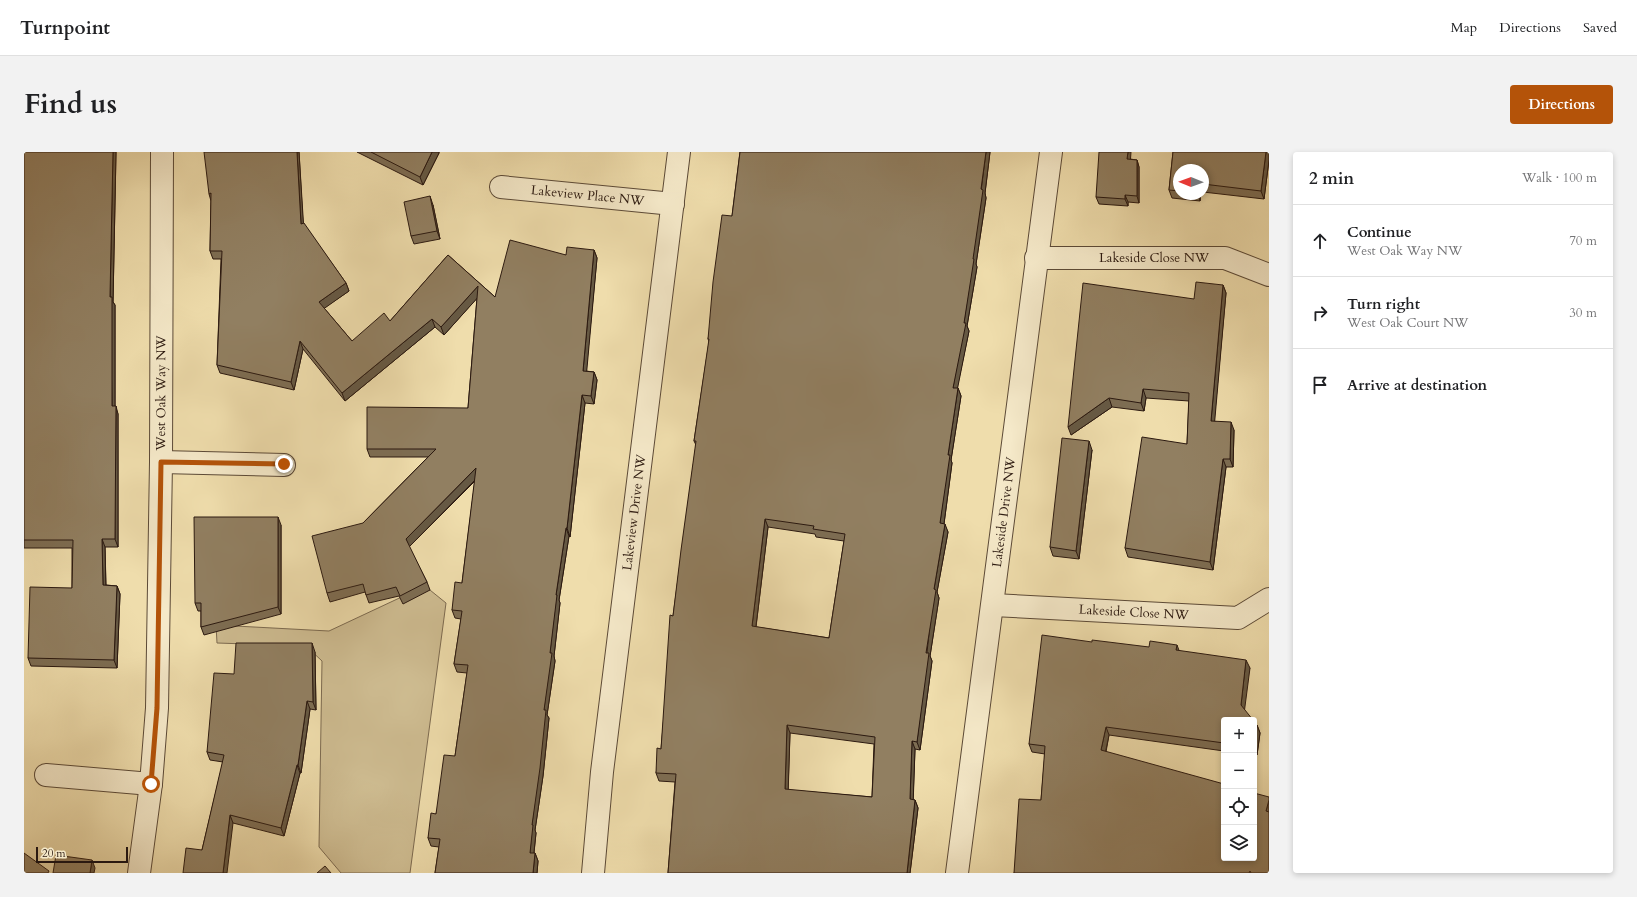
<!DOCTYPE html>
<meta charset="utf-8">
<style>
body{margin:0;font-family:Cardo,serif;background:#f2f2f2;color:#202124}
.controls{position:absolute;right:12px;bottom:12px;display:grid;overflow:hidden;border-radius:4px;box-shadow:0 2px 6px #0003}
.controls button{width:36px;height:36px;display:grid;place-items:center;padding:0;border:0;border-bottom:1px solid #e0e0e0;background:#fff;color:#202124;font:20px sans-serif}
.compass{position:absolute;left:1149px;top:12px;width:36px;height:36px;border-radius:50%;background:#fff;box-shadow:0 2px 6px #0003;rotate:271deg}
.scale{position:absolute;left:12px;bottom:10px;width:92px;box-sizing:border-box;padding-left:4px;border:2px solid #2b1910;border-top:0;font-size:11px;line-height:14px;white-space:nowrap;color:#2b1910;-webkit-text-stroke:3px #f5e9c9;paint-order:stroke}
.stop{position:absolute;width:12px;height:12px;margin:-9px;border:3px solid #b45309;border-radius:50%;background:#fff}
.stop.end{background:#b45309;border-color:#fff;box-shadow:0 1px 4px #0008}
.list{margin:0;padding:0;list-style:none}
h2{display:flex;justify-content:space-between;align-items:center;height:52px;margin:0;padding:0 16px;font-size:17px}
h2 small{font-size:13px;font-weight:400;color:#757577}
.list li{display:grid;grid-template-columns:26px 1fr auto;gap:12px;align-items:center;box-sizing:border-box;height:72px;padding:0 16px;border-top:1px solid #e0e0e0}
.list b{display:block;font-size:15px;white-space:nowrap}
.list p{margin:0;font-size:13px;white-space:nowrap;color:#757577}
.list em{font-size:13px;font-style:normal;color:#757577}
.icon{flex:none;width:22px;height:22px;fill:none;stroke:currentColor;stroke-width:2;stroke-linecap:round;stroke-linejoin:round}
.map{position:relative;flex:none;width:1245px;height:721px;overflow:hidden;border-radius:4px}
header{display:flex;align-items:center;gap:24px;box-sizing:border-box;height:56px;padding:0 20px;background:#fff;border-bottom:1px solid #e0e0e0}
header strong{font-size:19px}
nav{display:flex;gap:22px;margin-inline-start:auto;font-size:14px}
.intro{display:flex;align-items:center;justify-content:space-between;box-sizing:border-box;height:96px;padding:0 24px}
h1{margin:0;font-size:28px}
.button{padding:10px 18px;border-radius:4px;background:#b45309;color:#fff;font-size:14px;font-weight:700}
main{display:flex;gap:24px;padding:0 24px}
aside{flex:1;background:#fff;border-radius:4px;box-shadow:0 2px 6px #0003}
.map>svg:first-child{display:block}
</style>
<header>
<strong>Turnpoint</strong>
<nav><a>Map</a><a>Directions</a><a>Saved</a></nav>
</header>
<div class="intro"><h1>Find us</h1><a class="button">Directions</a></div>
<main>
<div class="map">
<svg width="1245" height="721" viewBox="0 0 1245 721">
<rect width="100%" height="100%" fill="#efddac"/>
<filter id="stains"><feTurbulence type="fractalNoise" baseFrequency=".005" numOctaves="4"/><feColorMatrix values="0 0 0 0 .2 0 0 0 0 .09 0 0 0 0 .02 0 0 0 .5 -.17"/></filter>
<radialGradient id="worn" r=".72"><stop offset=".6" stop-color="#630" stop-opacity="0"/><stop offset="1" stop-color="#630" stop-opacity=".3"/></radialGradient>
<path fill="#cebc91" stroke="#7c6a50" d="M 401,434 L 422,451 L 386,721 L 317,721 L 295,695 L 298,509 L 282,494 L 193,491 L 192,473 L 305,479 Z"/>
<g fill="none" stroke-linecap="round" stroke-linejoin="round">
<g stroke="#5c4a37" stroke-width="24">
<g id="minor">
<path id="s1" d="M 477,35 L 649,52"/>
<path id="s2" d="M 1012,106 L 1201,106 L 1245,123"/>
<path d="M 137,310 L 260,313"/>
<path id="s3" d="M 969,453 L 1214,466 L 1245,447"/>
<path d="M 22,623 L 127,632"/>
<path id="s4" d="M 115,721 L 127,632 L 133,556 L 137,310 L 138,0"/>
<path id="s5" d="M 569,721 L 578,620 L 655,0"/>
<path id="s6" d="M 933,721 L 1027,0"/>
</g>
</g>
<use href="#minor" stroke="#f5e9c9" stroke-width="22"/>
</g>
<path fill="#7d6d53" stroke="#2b1910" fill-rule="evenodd" d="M 0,0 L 92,0 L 89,150 L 91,153 L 91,254 L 94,262 L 94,395 L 81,395 L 82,433 L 93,434 L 96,442 L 93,516 L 7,514 L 4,506 L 48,436 L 48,396 L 0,396 Z
M 275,0 L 279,71 L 322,131 L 325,139 L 300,156 L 328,189 L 366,169 L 424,103 L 471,145 L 542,103 L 570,98 L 573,106 L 562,219 L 570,220 L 573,228 L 570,252 L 561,251 L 546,385 L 545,384 L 535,448 L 536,451 L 530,504 L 531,509 L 523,563 L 525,566 L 519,624 L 511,678 L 512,681 L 510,701 L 511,701 L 514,709 L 513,721 L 411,721 L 415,695 L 407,694 L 404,686 L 431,604 L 443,521 L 433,520 L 430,512 L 437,467 L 431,466 L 428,458 L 438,431 L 451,329 L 385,395 L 403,430 L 406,438 L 379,452 L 375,444 L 345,451 L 341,440 L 306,450 L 303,441 L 339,371 L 404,305 L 346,305 L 343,297 L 444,256 L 453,146 L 420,183 L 411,175 L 321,249 L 279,197 L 270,238 L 196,221 L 193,213 L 197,107 L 189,107 L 186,99 L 187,49 L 185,42 Z
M 333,0 L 415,0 L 415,1 L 399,33 Z
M 716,0 L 966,0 L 961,41 L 962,46 L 952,112 L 953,115 L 943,174 L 945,179 L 933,236 L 934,236 L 937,244 L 927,308 L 928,311 L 920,372 L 924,380 L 913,440 L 915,446 L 906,504 L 908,509 L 896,598 L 891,597 L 889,648 L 891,648 L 894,656 L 886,721 L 644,721 L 651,630 L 635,629 L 632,621 L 637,597 L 649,464 L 672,293 L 670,289 L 685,190 L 684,187 L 708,64 ZM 744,375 L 791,382 L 792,385 L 820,389 L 805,486 L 732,475 ZM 766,581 L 850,592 L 848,645 L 764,638 Z
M 1149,0 L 1245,0 L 1245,8 L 1240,47 L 1179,40 L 1179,18 L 1155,18 L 1155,42 L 1177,42 L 1176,49 L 1148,46 L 1145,38 Z
M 1106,7 L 1113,8 L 1115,15 L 1115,51 L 1104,50 L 1104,54 L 1075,52 L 1072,45 Z
M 409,53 L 416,87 L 390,92 L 387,84 Z
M 1199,133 L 1202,141 L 1190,269 L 1210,278 L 1209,315 L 1202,315 L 1189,418 L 1104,405 L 1101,396 L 1163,292 L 1165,249 L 1122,246 L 1120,259 L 1088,255 L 1047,283 L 1170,147 Z
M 1068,298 L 1055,407 L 1029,404 L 1026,395 Z
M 257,373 L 257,462 L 180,483 L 177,475 L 177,459 L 174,459 L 171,451 Z
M 1068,490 L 1155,499 L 1226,516 L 1200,568 L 1200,599 L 1085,583 L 1082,600 L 1245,721 L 990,721 L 1017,648 L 1021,602 L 1008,600 L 1005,592 Z
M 291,500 L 292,558 L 286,557 L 277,621 L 276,621 L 260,684 L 209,671 L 178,698 L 199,610 L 186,608 L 183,600 L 210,522 Z
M 1230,570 L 1233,573 L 1236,581 L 1233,603 L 1230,603 Z"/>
<path fill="#665944" stroke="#2b1910" d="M 89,0 L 92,0 L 89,150 L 91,153 L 91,262 L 88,254 L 86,145 Z
M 273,0 L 275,0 L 280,80 L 277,72 Z
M 408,0 L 415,0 L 415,1 L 399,33 L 396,25 Z
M 962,0 L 966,0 L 961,41 L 962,46 L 952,112 L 953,115 L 943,174 L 945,179 L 932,244 L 929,236 L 940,171 Z
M 1104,0 L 1107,0 L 1106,14 L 1103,7 Z
M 1242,0 L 1245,0 L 1245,8 L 1240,47 L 1237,39 Z
M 1113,8 L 1115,15 L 1115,51 L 1113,44 Z
M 1174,42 L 1177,42 L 1176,49 Z
M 1101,43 L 1104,50 L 1104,54 L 1101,47 Z
M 406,44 L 409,53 L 416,87 L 413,79 Z
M 570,98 L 573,106 L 562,227 L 559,219 Z
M 322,131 L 325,139 L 298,158 L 295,150 Z
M 1199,133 L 1202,141 L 1190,277 L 1187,269 Z
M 454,134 L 457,142 L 420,183 L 417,175 Z
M 408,167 L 411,175 L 321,249 L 318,241 Z
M 276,189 L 279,197 L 270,238 L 267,230 Z
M 570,220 L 573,228 L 570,252 L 567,244 Z
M 934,236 L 937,244 L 927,308 L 928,311 L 919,379 L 916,371 L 924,303 Z
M 1119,237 L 1122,246 L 1120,259 L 1117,251 Z
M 558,243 L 561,251 L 546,385 L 543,376 Z
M 1085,246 L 1088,255 L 1047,283 L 1044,275 Z
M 92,254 L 94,262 L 94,395 L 91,387 Z
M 1207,270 L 1210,278 L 1209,315 L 1206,307 Z
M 1065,289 L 1068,298 L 1055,407 L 1052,399 Z
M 1199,307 L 1202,315 L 1189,418 L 1186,410 Z
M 452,316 L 455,324 L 385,395 L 382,387 Z
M 254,365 L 257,373 L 257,462 L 254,455 Z
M 741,367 L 744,375 L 731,482 L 728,474 Z
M 921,372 L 924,380 L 913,440 L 915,446 L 906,504 L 908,509 L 896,598 L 893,590 L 910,437 Z
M 542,376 L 545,384 L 535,448 L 536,451 L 530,504 L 531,509 L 523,563 L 525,566 L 519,624 L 511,678 L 512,681 L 509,709 L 506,701 L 508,673 L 532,443 Z
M 78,387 L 81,395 L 82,441 L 79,433 Z
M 93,434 L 96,442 L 93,516 L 90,508 Z
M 288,491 L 291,500 L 292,558 L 289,550 Z
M 1153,493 L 1156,501 L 1152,498 Z
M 1222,508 L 1226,516 L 1220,562 L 1217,553 Z
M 283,549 L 286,557 L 277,621 L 274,613 Z
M 763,573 L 766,581 L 764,645 L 761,637 Z
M 1233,573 L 1236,581 L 1233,603 L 1230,595 Z
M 1082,575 L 1085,583 L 1080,607 L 1077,598 Z
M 888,589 L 891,597 L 889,655 L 886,647 Z
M 273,613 L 276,621 L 260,684 L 257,676 Z
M 891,648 L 894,656 L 886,721 L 883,721 Z
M 1245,648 L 1245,668 L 1242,659 Z
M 206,663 L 209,671 L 203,721 L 199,721 Z
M 511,701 L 514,709 L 513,721 L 509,721 Z
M 68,708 L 71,716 L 70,721 L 66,721 Z"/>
<path fill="#917f61" stroke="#2b1910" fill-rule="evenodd" d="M 0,0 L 89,0 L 86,145 L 88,145 L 88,254 L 92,254 L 91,387 L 78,387 L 79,433 L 93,434 L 90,508 L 4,506 L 6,435 L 48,436 L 49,388 L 0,388 Z
M 180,0 L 273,0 L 277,72 L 280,71 L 322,131 L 295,150 L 328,189 L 360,161 L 366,169 L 424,103 L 471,145 L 486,88 L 542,103 L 543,95 L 570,98 L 559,219 L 570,220 L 567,244 L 558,243 L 543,376 L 542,376 L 532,443 L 533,443 L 526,501 L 528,501 L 520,558 L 522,558 L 516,616 L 508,673 L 509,673 L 506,701 L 511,701 L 509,721 L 411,721 L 416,687 L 404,686 L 407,661 L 412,662 L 420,603 L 431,604 L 444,513 L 430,512 L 438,459 L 428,458 L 431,430 L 438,431 L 452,316 L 382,387 L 403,430 L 376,444 L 372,435 L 342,443 L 339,432 L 303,441 L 288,384 L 339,371 L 412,297 L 343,297 L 343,255 L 444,256 L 454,134 L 417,175 L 408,167 L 318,241 L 276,189 L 267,230 L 193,213 L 198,99 L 186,99 L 187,41 L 185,42 Z
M 347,0 L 408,0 L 396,25 Z
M 716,0 L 962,0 L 957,37 L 959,38 L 949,107 L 950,107 L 940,171 L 942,171 L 929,236 L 934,236 L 924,303 L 926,303 L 916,371 L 921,372 L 910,437 L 912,438 L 902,501 L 905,501 L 893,590 L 888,589 L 886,647 L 891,648 L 883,721 L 644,721 L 652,622 L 632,621 L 633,596 L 637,597 L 646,463 L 649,464 L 657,398 L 672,289 L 670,289 L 685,187 L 684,187 L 689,130 L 698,63 L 708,64 ZM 741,367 L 790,374 L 789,377 L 821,382 L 805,486 L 728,474 ZM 763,573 L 851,585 L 848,645 L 761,637 Z
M 1075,0 L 1104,0 L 1103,7 L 1113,8 L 1113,44 L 1101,43 L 1101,47 L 1072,45 Z
M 1149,0 L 1242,0 L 1237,39 L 1179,32 L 1179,18 L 1155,18 L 1155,39 L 1145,38 Z
M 406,44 L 413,79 L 387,84 L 380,50 Z
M 1172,130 L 1199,133 L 1187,269 L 1207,270 L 1206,307 L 1199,307 L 1186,410 L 1101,396 L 1118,285 L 1163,292 L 1165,241 L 1119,237 L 1117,251 L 1085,246 L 1044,275 L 1059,131 L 1170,147 Z
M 1038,286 L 1065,289 L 1052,399 L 1026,395 Z
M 170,365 L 254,365 L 254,455 L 177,475 L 177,451 L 171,451 Z
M 1018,483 L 1068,490 L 1068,488 L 1125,495 L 1126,489 L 1153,493 L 1152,498 L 1222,508 L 1217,553 L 1229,568 L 1200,568 L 1200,591 L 1082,575 L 1077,598 L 1200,632 L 1200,706 L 1230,706 L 1230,641 L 1245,645 L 1245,648 L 1242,659 L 1245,660 L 1245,721 L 1227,721 L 1226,719 L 1225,721 L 990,721 L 995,647 L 1017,648 L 1021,594 L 1005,592 Z
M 212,491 L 288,491 L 289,550 L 283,549 L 274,613 L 273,613 L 257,676 L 206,663 L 199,721 L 159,721 L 162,696 L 178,698 L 200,603 L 183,600 L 190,521 L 210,522 Z
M 1230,570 L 1233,573 L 1230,595 Z
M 0,701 L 25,719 L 24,721 L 0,721 Z
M 32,703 L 68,708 L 66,721 L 67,721 L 29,721 Z
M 301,714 L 307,721 L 293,721 Z"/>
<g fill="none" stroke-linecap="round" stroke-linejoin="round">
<path stroke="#b45309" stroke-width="5" d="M 127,632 L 133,556 L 137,310 L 260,312"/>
</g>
<g text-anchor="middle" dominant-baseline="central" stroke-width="3" stroke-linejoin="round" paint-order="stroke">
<g font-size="13" fill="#2b1910" stroke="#f5e9c9">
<text stroke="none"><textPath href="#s1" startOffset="87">Lakeview Place NW</textPath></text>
<text stroke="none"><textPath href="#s2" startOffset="118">Lakeside Close NW</textPath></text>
<text stroke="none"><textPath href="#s4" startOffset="481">West Oak Way NW</textPath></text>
<text stroke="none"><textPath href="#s5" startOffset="363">Lakeview Drive NW</textPath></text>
<text stroke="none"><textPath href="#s6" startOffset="364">Lakeside Drive NW</textPath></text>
<text stroke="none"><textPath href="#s3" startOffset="141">Lakeside Close NW</textPath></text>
</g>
</g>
<rect width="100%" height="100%" filter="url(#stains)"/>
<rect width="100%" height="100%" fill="url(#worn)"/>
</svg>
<div class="controls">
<button>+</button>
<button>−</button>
<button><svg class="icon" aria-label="locate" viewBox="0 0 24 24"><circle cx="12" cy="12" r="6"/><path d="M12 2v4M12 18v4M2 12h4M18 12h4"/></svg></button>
<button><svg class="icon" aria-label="layers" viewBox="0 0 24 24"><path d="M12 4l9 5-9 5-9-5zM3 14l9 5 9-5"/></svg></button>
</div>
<svg class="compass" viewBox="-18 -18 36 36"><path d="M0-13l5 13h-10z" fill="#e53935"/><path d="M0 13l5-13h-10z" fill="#757577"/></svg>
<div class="scale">20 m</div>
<div class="stop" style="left:127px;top:632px"></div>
<div class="stop end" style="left:260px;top:312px"></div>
</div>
<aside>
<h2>2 min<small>Walk · 100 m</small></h2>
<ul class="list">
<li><svg class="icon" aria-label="ahead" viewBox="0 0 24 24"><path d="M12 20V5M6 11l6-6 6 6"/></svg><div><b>Continue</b><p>West Oak Way NW</p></div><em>70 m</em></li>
<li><svg class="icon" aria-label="right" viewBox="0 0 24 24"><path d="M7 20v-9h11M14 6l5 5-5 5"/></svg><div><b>Turn right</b><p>West Oak Court NW</p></div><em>30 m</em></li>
<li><svg class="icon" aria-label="arrive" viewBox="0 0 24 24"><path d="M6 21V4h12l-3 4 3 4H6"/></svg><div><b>Arrive at destination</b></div></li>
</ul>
</aside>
</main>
